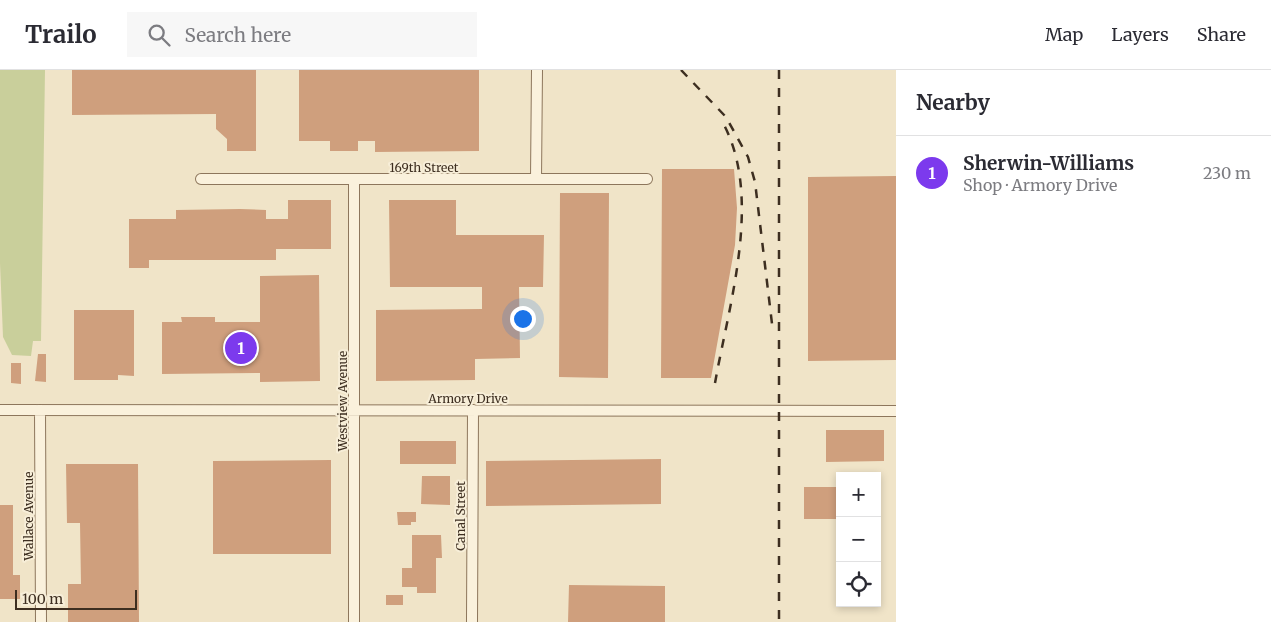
<!DOCTYPE html>
<meta charset="utf-8">
<style>
body{margin:0;font-family:Merriweather,serif;background:#f7f7f7;color:#2b2b33}
.controls{position:absolute;right:15px;bottom:15px;display:grid;overflow:hidden;border-radius:0px;box-shadow:0 2px 8px #0003}
.controls button{width:45px;height:45px;display:grid;place-items:center;padding:0;border:0;border-bottom:1px solid #e1e1e2;background:#fff;color:#2b2b33;font:25px sans-serif}
.scale{position:absolute;left:15px;bottom:12px;width:122px;box-sizing:border-box;padding-left:5px;border:2px solid #3d2e20;border-top:0;font-size:14px;line-height:18px;white-space:nowrap;color:#3d2e20;-webkit-text-stroke:4px #f7eed8;paint-order:stroke}
.you{position:absolute;left:522px;top:248px;width:18px;height:18px;margin:-12px;border:4px solid #fff;border-radius:50%;background:#1a73e8;box-shadow:0 0 0 8px #1a73e833}
.badge{display:grid;place-items:center;width:32px;height:32px;border-radius:50%;background:#7c3aed;color:#fff;font-size:16px;font-weight:700}
.pin{position:absolute;translate:-50% -50%;border:2px solid #fff;box-shadow:0 1px 5px #0006}
.list{margin:0;padding:0;list-style:none}
h2{display:flex;justify-content:space-between;align-items:center;height:65px;margin:0;padding:0 20px;font-size:21px}
h2 small{font-size:16px;font-weight:400;color:#7c7c81}
.list li{display:grid;grid-template-columns:32px 1fr auto;gap:15px;align-items:center;box-sizing:border-box;height:75px;padding:0 20px;border-top:1px solid #e1e1e2}
.list b{display:block;font-size:19px;white-space:nowrap}
.list p{margin:0;font-size:16px;white-space:nowrap;color:#7c7c81}
.list em{font-size:16px;font-style:normal;color:#7c7c81}
.icon{flex:none;width:28px;height:28px;fill:none;stroke:currentColor;stroke-width:2;stroke-linecap:round;stroke-linejoin:round}
.map{position:relative;flex:none;width:896px;height:552px;overflow:hidden}
header{display:flex;align-items:center;gap:30px;box-sizing:border-box;height:70px;padding:0 25px;background:#fff;border-bottom:1px solid #e1e1e2}
header strong{font-size:24px}
nav{display:flex;gap:28px;margin-inline-start:auto;font-size:18px}
.search{width:350px;height:45px;background:#f7f7f7;display:flex;align-items:center;gap:12px;box-sizing:border-box;padding:0 18px;border-radius:0px;color:#7c7c81;font-size:19px}
main{display:flex}
aside{flex:1;background:#fff}
.map>svg:first-child{display:block}
</style>
<header>
<strong>Trailo</strong>
<div class="search"><svg class="icon" aria-label="search" viewBox="0 0 24 24"><circle cx="10" cy="10" r="6"/><path d="M15 15l6 6"/></svg>Search here</div>
<nav><a>Map</a><a>Layers</a><a>Share</a></nav>
</header>
<main>
<div class="map">
<svg width="896" height="552" viewBox="0 0 896 552">
<rect width="100%" height="100%" fill="#f0e4c8"/>
<path fill="#c9cf9b" d="M 0,0 L 45,0 L 41,271 L 33,271 L 31,286 L 12,285 L 3,267 L 0,193 Z"/>
<path fill="#cf9f7d" d="M 72,0 L 256,0 L 256,81 L 227,81 L 227,69 L 216,59 L 216,44 L 72,45 Z
M 299,0 L 479,0 L 479,81 L 375,82 L 375,71 L 358,71 L 358,81 L 330,81 L 330,71 L 299,71 Z
M 662,99 L 734,99 L 737,138 L 735,175 L 711,308 L 661,308 Z
M 896,106 L 896,290 L 808,291 L 808,107 Z
M 560,123 L 609,123 L 608,308 L 559,307 Z
M 288,130 L 331,130 L 331,179 L 276,179 L 276,190 L 149,190 L 149,198 L 129,198 L 129,149 L 176,149 L 176,140 L 240,139 L 266,140 L 266,149 L 288,149 Z
M 389,130 L 456,130 L 456,165 L 544,165 L 543,217 L 519,217 L 520,288 L 475,289 L 475,310 L 376,311 L 376,240 L 482,239 L 482,217 L 390,217 Z
M 319,205 L 320,311 L 260,312 L 260,303 L 162,304 L 162,252 L 182,252 L 181,247 L 215,247 L 215,252 L 260,252 L 260,206 Z
M 74,240 L 134,240 L 134,306 L 118,305 L 118,310 L 74,310 Z
M 38,284 L 46,284 L 46,312 L 35,311 Z
M 11,293 L 21,293 L 21,314 L 11,313 Z
M 826,360 L 884,360 L 884,391 L 826,392 Z
M 400,371 L 456,371 L 456,394 L 400,394 Z
M 661,389 L 661,434 L 486,436 L 486,391 Z
M 331,390 L 331,484 L 213,484 L 213,391 Z
M 66,394 L 138,394 L 139,552 L 68,552 L 68,514 L 81,514 L 80,453 L 67,453 Z
M 422,406 L 450,406 L 450,435 L 421,434 Z
M 804,417 L 840,417 L 840,449 L 804,449 Z
M 0,435 L 13,435 L 13,505 L 20,505 L 20,529 L 0,529 Z
M 397,442 L 416,442 L 416,452 L 411,452 L 411,455 L 398,455 Z
M 412,465 L 441,465 L 442,488 L 436,488 L 436,523 L 417,523 L 417,517 L 402,517 L 402,498 L 412,498 Z
M 569,515 L 665,516 L 665,552 L 568,552 Z
M 386,525 L 403,525 L 403,535 L 386,535 Z"/>
<g fill="none" stroke-linecap="round" stroke-linejoin="round">
<g stroke="#8d765c" stroke-width="12">
<path id="street" d="M 201,109 L 647,109
M 536,109 L 537,0
M 354,110 L 354,552
M 0,340 L 896,341
M 40,340 L 41,552
M 472,552 L 473,340"/>
</g>
<use href="#street" stroke="#faf1dc" stroke-width="10"/>
<path stroke="#3d2e20" stroke-width="2.5" stroke-dasharray="9 9" stroke-linecap="butt" d="M 681,0 L 726,47 L 748,87 L 755,112 L 773,262
M 779,0 L 779,552
M 715,313 C 729,234 763,127 723,53"/>
</g>
<g text-anchor="middle" dominant-baseline="central" stroke-width="4" stroke-linejoin="round" paint-order="stroke">
<g font-size="12" fill="#3d2e20" stroke="#f7eed8">
<text x="424" y="97">169th Street</text>
<text x="468" y="328">Armory Drive</text>
<text transform="translate(342 331) rotate(-90)">Westview Avenue</text>
<text transform="translate(28 446) rotate(-90)">Wallace Avenue</text>
<text transform="translate(460 446) rotate(-90)">Canal Street</text>
</g>
</g>
</svg>
<div class="controls">
<button>+</button>
<button>−</button>
<button><svg class="icon" aria-label="locate" viewBox="0 0 24 24"><circle cx="12" cy="12" r="6"/><path d="M12 2v4M12 18v4M2 12h4M18 12h4"/></svg></button>
</div>
<div class="scale">100 m</div>
<div class="you"></div>
<div class="pin badge" style="left:241px;top:278px">1</div>
</div>
<aside>
<h2>Nearby<small></small></h2>
<ul class="list">
<li><span class="badge">1</span><div><b>Sherwin-Williams</b><p>Shop · Armory Drive</p></div><em>230 m</em></li>
</ul>
</aside>
</main>
